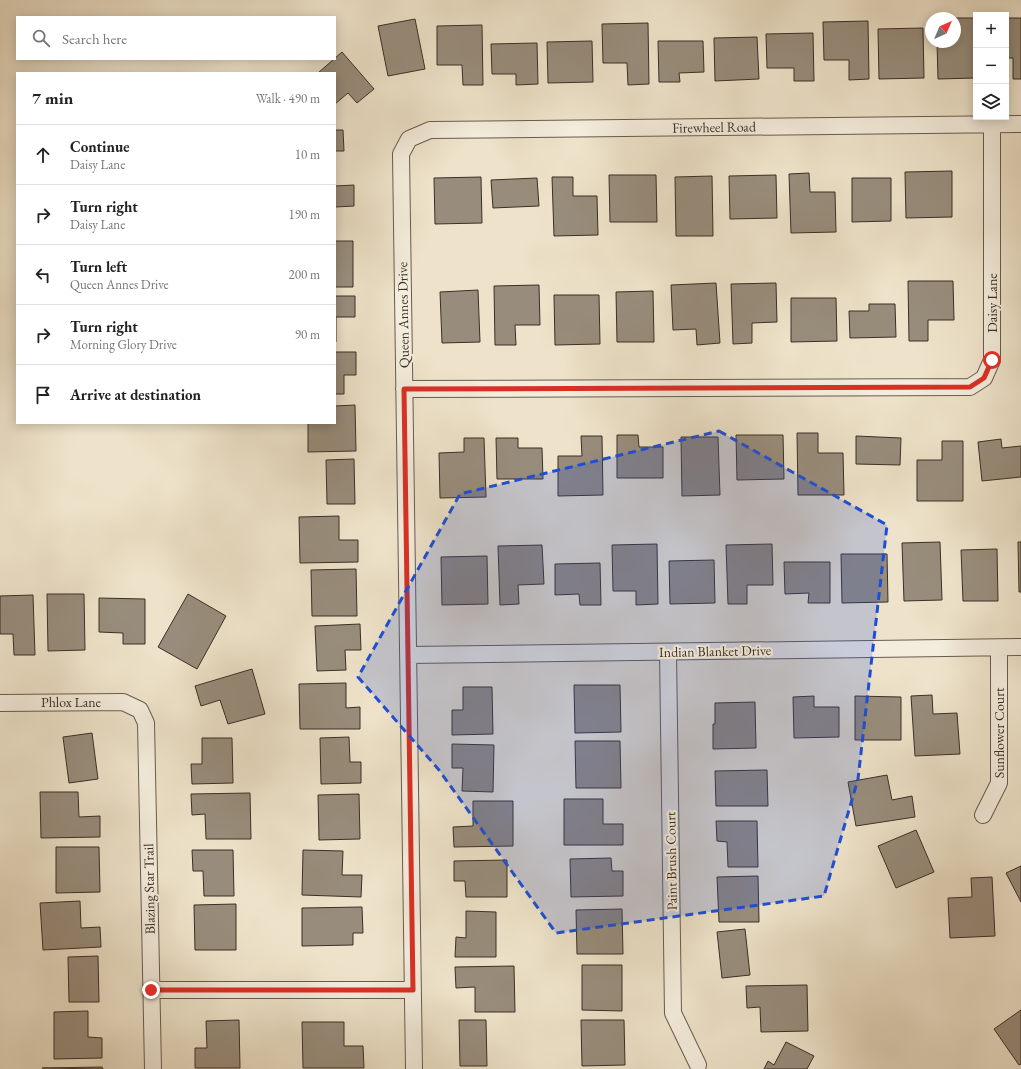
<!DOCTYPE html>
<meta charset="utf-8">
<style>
body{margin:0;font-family:"EB Garamond",serif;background:#f6f6f6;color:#222}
.controls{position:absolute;right:12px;top:12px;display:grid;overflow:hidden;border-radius:0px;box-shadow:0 2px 10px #0003}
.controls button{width:36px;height:36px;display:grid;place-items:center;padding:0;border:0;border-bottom:1px solid #e0e0e0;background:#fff;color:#222;font:20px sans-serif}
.compass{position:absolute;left:925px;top:12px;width:36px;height:36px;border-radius:50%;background:#fff;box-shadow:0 2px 10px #0003;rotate:44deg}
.stop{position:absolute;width:12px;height:12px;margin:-9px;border:3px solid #d93025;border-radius:50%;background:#fff}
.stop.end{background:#d93025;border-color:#fff;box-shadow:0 1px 4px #0008}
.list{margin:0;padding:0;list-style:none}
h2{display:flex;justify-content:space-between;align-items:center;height:52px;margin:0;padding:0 16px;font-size:17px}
h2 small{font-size:13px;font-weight:400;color:#767676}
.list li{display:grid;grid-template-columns:26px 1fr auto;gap:12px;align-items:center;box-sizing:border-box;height:60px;padding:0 16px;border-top:1px solid #e0e0e0}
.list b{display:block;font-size:15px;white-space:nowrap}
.list p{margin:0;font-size:13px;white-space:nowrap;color:#767676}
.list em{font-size:13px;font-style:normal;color:#767676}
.icon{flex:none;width:22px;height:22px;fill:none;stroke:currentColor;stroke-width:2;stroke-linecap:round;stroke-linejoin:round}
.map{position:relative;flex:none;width:1021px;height:1069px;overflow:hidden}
.search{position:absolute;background:#fff;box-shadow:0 2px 10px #0003;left:16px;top:16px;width:320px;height:44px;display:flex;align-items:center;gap:10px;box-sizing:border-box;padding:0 14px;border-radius:0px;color:#767676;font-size:15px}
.panel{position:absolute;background:#fff;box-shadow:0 2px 10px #0003;left:16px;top:72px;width:320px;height:352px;border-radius:0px}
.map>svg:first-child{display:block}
</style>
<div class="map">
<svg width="1021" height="1069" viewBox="0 0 1021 1069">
<rect width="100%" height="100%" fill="#eee3ca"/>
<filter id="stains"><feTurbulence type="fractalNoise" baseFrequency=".005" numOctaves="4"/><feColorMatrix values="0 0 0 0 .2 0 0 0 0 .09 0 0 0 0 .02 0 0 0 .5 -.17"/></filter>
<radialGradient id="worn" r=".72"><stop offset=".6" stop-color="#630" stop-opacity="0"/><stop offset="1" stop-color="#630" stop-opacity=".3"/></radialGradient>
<path fill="#988d7c" stroke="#3a2f27" d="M 955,18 L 974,18 L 975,78 L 938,79 L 937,42 L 955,42 Z
M 1006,18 L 1021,18 L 1021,79 L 1013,79 L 1013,58 L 1006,58 Z
M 415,19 L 425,69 L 388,76 L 378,26 Z
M 868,21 L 869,79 L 849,80 L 849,60 L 824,60 L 823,22 Z
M 648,23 L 649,84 L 628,85 L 627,63 L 603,63 L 602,24 Z
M 482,25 L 483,85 L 463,85 L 462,65 L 437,65 L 437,26 Z
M 923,28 L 924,78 L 879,79 L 878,29 Z
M 813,33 L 814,81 L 794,81 L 794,68 L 767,68 L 766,34 Z
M 757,37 L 759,79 L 715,81 L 714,38 Z
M 592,41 L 593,82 L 548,83 L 547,42 Z
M 658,41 L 703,41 L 704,72 L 679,73 L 680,82 L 659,82 Z
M 537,43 L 538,84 L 516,85 L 516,74 L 492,74 L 491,44 Z
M 342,52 L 374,89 L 357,103 L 348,93 L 335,104 L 335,73 L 318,73 Z
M 335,130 L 343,130 L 344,151 L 335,151 Z
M 952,171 L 952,217 L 906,218 L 905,172 Z
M 809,173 L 810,192 L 835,192 L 836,232 L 791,233 L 789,174 Z
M 609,175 L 656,175 L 657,222 L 610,222 Z
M 776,175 L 777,218 L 730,219 L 729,176 Z
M 712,176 L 713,236 L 676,236 L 675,177 Z
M 481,177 L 482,223 L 435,224 L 434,178 Z
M 552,177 L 573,177 L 573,196 L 597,196 L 598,235 L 554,236 Z
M 537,178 L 539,206 L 493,208 L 491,180 Z
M 852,178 L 891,178 L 891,221 L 852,222 Z
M 354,185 L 354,206 L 335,207 L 335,186 Z
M 335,241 L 353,241 L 353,287 L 335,287 Z
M 908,281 L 953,281 L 954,320 L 928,320 L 928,341 L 909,341 Z
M 716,283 L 720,343 L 697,345 L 696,329 L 673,330 L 671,285 Z
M 776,283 L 777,322 L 752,323 L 752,343 L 733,344 L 731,284 Z
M 539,285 L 540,325 L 515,325 L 516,345 L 495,345 L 494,286 Z
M 478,290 L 480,342 L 442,343 L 440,292 Z
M 653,291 L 654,342 L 617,342 L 616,292 Z
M 554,295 L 599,295 L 600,344 L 555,345 Z
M 335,296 L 355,296 L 355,317 L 336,317 L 336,342 L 335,342 Z
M 791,298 L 836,298 L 837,341 L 791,342 Z
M 869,304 L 895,304 L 896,337 L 850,338 L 849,311 L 869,311 Z
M 335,352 L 356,352 L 356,375 L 344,375 L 344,394 L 335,394 Z
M 355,405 L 356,451 L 308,452 L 308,423 L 335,423 L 335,406 Z
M 797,433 L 818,433 L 818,453 L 843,453 L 844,495 L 798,495 Z
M 617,435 L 638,435 L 639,447 L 663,447 L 663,478 L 617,478 Z
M 736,435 L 783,435 L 784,479 L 737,480 Z
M 581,436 L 602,436 L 603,495 L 558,496 L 558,456 L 582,456 Z
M 856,436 L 901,438 L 900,465 L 856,464 Z
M 681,437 L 718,437 L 720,495 L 682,496 Z
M 464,438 L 484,438 L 486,497 L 440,498 L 439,453 L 464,452 Z
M 496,438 L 518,438 L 518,448 L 542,448 L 543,479 L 497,479 Z
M 1001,439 L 1002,448 L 1021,446 L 1021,477 L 982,481 L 978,442 Z
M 942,441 L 963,441 L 963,501 L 917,501 L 917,460 L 942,460 Z
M 354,459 L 355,504 L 327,504 L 326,460 Z
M 339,516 L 339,540 L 358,540 L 358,562 L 300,563 L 299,517 Z
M 940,542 L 942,600 L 904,601 L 902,543 Z
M 1018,542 L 1021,542 L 1021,592 L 1019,592 Z
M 657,544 L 658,604 L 636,605 L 636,591 L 613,591 L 612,545 Z
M 772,544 L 773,585 L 747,585 L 747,604 L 728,604 L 726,545 Z
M 542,545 L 544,584 L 518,585 L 519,604 L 500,605 L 498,546 Z
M 997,549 L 998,601 L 963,601 L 961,550 Z
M 841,554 L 887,554 L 888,602 L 842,603 Z
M 487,556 L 488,604 L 442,605 L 441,557 Z
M 714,560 L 715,603 L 670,604 L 669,561 Z
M 784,562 L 830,562 L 830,603 L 808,603 L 809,593 L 785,594 Z
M 600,563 L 601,605 L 580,605 L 579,594 L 555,595 L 555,564 Z
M 356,569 L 357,616 L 312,616 L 311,570 Z
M 47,594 L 84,594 L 85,650 L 48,651 Z
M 188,594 L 226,616 L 197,669 L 158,647 Z
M 33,595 L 35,655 L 14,655 L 13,634 L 0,634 L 0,596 Z
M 99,598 L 145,599 L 145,644 L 123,644 L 123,633 L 99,632 Z
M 360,624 L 361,650 L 345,650 L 346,670 L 317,671 L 315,626 Z
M 252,669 L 265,714 L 228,724 L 220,700 L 201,706 L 195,686 Z
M 346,683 L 346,708 L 360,707 L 360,729 L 300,729 L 299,684 Z
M 574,685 L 620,685 L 621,732 L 575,733 Z
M 463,687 L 492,687 L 493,734 L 452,735 L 452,710 L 463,710 Z
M 932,695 L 933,714 L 957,713 L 960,754 L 915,756 L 911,696 Z
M 814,696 L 814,707 L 839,707 L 839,737 L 794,738 L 793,697 Z
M 855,696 L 901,697 L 901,740 L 855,740 Z
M 755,702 L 756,748 L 713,749 L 713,724 L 715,724 L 715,703 Z
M 92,733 L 98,779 L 69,783 L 63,737 Z
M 349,737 L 350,762 L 361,762 L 361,783 L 321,784 L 320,738 Z
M 202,738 L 232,738 L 233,783 L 192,784 L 191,764 L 202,764 Z
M 575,741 L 620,741 L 621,788 L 576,788 Z
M 452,744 L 494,745 L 493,792 L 462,791 L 463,768 L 452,768 Z
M 767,770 L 768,806 L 716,806 L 715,771 Z
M 887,775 L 892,800 L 912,796 L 915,817 L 856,826 L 848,782 Z
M 40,792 L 78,792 L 79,817 L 100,816 L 100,837 L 41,838 Z
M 250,793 L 251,839 L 206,839 L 205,814 L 192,815 L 191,794 Z
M 359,794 L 360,839 L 319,840 L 318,795 Z
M 564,799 L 603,799 L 603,824 L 623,824 L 623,845 L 564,845 Z
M 473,801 L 513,801 L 513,846 L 454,847 L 453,827 L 473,826 Z
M 716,821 L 757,821 L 758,867 L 728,867 L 727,842 L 717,841 Z
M 916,830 L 934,872 L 896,888 L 878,846 Z
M 56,847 L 99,847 L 100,892 L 56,893 Z
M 192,850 L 233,850 L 234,896 L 204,896 L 203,871 L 193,871 Z
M 303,850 L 343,851 L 342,875 L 362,875 L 361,897 L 302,895 Z
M 611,858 L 612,871 L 623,871 L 623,896 L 571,897 L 570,859 Z
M 507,860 L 507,897 L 466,897 L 465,881 L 454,881 L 454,861 Z
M 1021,866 L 1021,902 L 1006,873 Z
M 758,876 L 759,922 L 719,922 L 717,877 Z
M 992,877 L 995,936 L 950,938 L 948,898 L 972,897 L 971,878 Z
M 80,901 L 81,928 L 100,927 L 101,947 L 43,950 L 40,903 Z
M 236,904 L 236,950 L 195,950 L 194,905 Z
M 362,907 L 363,933 L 353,933 L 353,945 L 302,946 L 302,908 Z
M 622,909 L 623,954 L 577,954 L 576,910 Z
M 466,911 L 496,912 L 496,957 L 455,957 L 456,937 L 466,938 Z
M 745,929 L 750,975 L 722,978 L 717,932 Z
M 98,956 L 99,1002 L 69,1002 L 68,957 Z
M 582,965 L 622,965 L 622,1011 L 582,1010 Z
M 514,966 L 515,1012 L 475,1012 L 475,987 L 456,988 L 455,967 Z
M 807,985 L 808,1031 L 761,1032 L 760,1007 L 747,1008 L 746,986 Z
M 1021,1010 L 1021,1064 L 1019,1065 L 994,1029 Z
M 88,1011 L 88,1037 L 102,1038 L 102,1058 L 54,1059 L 54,1012 Z
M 239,1020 L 240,1068 L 195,1068 L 195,1048 L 207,1048 L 206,1021 Z
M 459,1020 L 486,1020 L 487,1066 L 460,1066 Z
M 581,1020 L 624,1020 L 625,1065 L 582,1066 Z
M 302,1022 L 344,1022 L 344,1046 L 363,1046 L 364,1068 L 303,1068 Z
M 786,1042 L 814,1056 L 807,1069 L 764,1069 L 768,1061 L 774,1065 Z
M 102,1067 L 103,1069 L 42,1068 Z"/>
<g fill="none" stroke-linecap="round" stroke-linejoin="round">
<g stroke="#675c50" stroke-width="18">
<path id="street" d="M 404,389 L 970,387 L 984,378 L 992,360 L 992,125
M 668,652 L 673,1013 L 698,1065
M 408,655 L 1021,647
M 0,703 L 123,702 L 140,710 L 146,723 L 153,1069
M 983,815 L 999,783 L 999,648
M 151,990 L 413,990
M 414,1069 L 401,154 L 409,139 L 430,130 L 1021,124"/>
</g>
<use href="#street" stroke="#f4eddd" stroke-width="16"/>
</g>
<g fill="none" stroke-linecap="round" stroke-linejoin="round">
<path stroke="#d93025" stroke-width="5" d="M 151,990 L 413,990 L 404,389 L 970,387 L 984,378 L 992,360"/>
</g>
<path fill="#1d4ed8" fill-opacity="0.2" stroke="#1d4ed8" stroke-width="3" stroke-dasharray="8 5" stroke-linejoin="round" d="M 719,431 L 887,525 L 858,779 L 824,896 L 556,933 L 439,770 L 358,677 L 460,494 Z"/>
<g text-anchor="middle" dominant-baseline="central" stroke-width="4" stroke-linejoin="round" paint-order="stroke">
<g font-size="14" fill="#3a2f27" stroke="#f4eddd">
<text transform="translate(714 127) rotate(-1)">Firewheel Road</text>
<text transform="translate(992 303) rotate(-90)">Daisy Lane</text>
<text transform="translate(403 315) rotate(-91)">Queen Annes Drive</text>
<text transform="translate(715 651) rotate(-1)">Indian Blanket Drive</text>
<text x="71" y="702">Phlox Lane</text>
<text transform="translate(999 733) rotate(-90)">Sunflower Court</text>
<text transform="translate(671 861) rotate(-91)">Paint Brush Court</text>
<text transform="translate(149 889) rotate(-91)">Blazing Star Trail</text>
</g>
</g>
<rect width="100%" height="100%" filter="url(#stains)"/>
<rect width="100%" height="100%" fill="url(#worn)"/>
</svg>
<div class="controls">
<button>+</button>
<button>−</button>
<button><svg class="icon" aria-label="layers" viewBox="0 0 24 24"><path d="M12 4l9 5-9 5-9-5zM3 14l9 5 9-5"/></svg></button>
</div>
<svg class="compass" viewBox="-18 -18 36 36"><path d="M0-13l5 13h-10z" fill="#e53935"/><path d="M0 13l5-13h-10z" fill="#767676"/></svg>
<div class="stop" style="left:992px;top:360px"></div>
<div class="stop end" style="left:151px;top:990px"></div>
<div class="search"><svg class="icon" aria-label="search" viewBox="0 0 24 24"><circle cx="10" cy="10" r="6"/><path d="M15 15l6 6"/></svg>Search here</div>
<section class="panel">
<h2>7 min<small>Walk · 490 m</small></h2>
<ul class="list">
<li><svg class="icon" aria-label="ahead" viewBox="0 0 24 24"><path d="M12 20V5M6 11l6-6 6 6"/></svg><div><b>Continue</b><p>Daisy Lane</p></div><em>10 m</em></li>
<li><svg class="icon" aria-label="right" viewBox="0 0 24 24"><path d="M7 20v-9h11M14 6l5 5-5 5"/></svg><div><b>Turn right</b><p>Daisy Lane</p></div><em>190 m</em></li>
<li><svg class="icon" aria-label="left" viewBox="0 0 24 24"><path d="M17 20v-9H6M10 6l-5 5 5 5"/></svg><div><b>Turn left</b><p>Queen Annes Drive</p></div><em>200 m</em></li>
<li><svg class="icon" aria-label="right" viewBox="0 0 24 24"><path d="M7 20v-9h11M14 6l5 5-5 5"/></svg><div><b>Turn right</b><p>Morning Glory Drive</p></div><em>90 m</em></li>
<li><svg class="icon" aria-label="arrive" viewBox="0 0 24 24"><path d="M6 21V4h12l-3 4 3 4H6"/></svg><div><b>Arrive at destination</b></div></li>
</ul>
</section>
</div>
